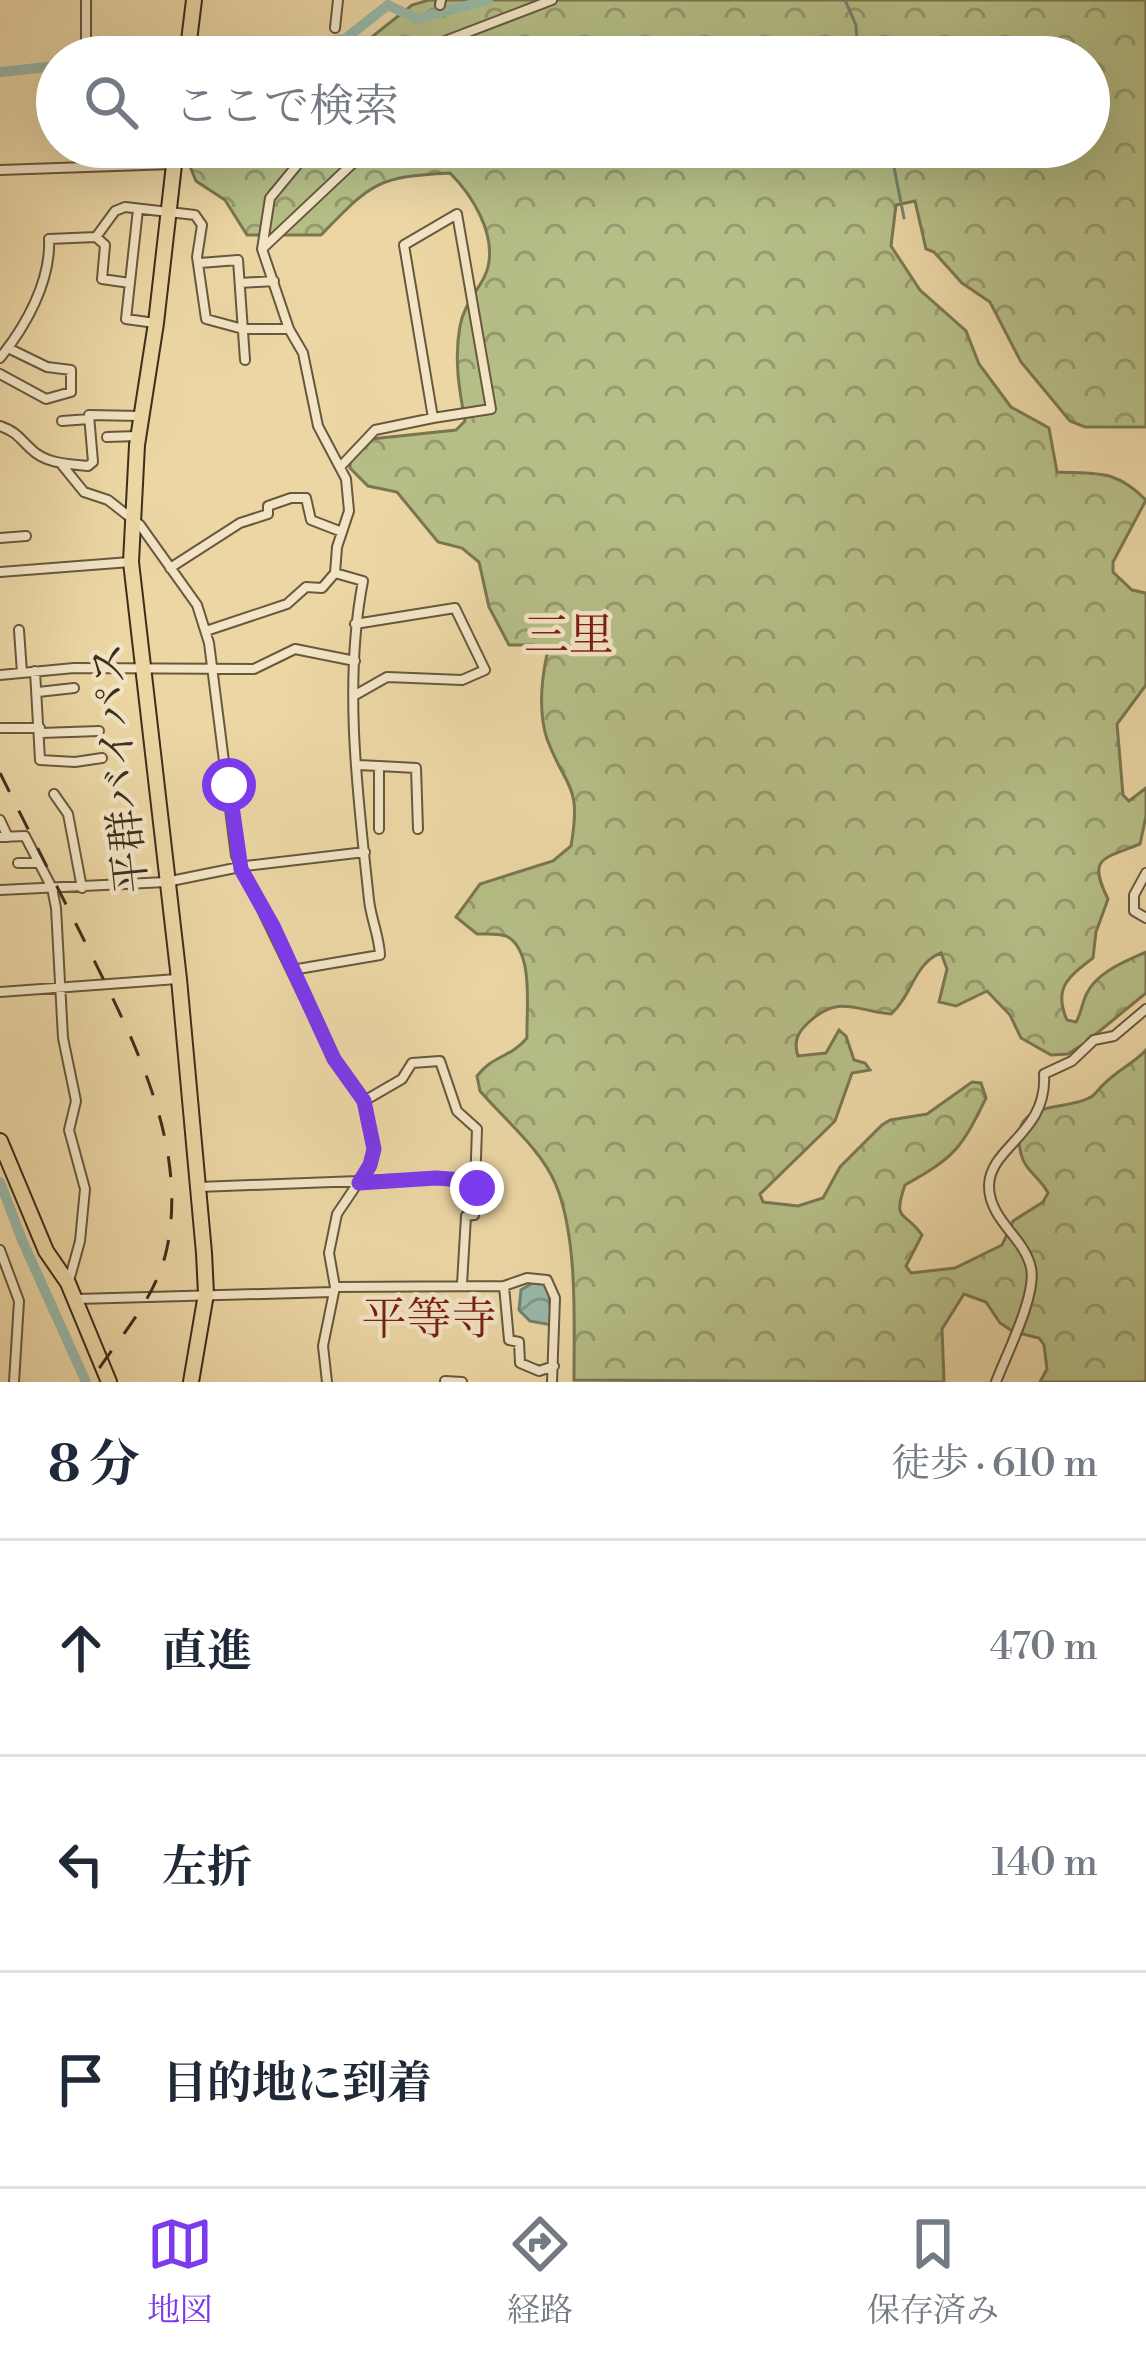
<!DOCTYPE html>
<html lang="ja">
<meta charset="utf-8">
<style>
body{margin:0;font-family:"Libre Bodoni","Noto Serif JP",serif;background:#f6f6f7;color:#1f2937}
.stop{position:absolute;width:36px;height:36px;margin:-27px;border:9px solid #7c3aed;border-radius:50%;background:#fff}
.stop.end{background:#7c3aed;border-color:#fff;box-shadow:0 3px 12px #0008}
.list{margin:0;padding:0;list-style:none}
h2{display:flex;justify-content:space-between;align-items:center;height:156px;margin:0;padding:0 48px;font-size:51px}
h2 small{font-size:39px;font-weight:400;color:#747a83}
.list li{display:grid;grid-template-columns:78px 1fr auto;gap:36px;align-items:center;box-sizing:border-box;height:216px;padding:0 48px;border-top:3px solid #e0e1e3}
.list b{display:block;font-size:45px;white-space:nowrap}
.list em{font-size:39px;font-style:normal;color:#747a83}
.icon{flex:none;width:66px;height:66px;fill:none;stroke:currentColor;stroke-width:2;stroke-linecap:round;stroke-linejoin:round}
.map{position:relative;flex:none;width:1146px;height:1382px;overflow:hidden}
.search{position:absolute;background:#fff;box-shadow:0 12px 48px #0002;left:36px;right:36px;top:36px;height:132px;display:flex;align-items:center;gap:30px;box-sizing:border-box;padding:0 42px;border-radius:66px;color:#747a83;font-size:45px}
.sheet{height:804px;background:#fff}
nav{display:flex;justify-content:space-around;align-items:center;box-sizing:border-box;height:168px;border-top:3px solid #e0e1e3;background:#fff;font-size:33px;color:#747a83}
nav a{display:grid;justify-items:center;gap:6px}
nav .on{color:#7c3aed}
.map>svg:first-child{display:block}
</style>
<div class="map">
<svg width="1146" height="1382" viewBox="0 0 1146 1382">
<defs>
<pattern id="forest-crowns" width="20" height="18" patternUnits="userSpaceOnUse" patternTransform="scale(3)"><rect width="20" height="18" fill="#b6be87"/><path d="M2 6a3 3 0 1 1 6 0M12 15a3 3 0 1 1 6 0" fill="none" stroke="#959b6e"/></pattern>
<pattern id="water-waves" width="16" height="10" patternUnits="userSpaceOnUse" patternTransform="scale(3)"><rect width="16" height="10" fill="#98b9a9"/><path d="M0 5q4-4 8 0t8 0" fill="none" stroke="#7d9789"/></pattern>
</defs>
<rect width="100%" height="100%" fill="#ebd6a4"/>
<filter id="stains"><feTurbulence type="fractalNoise" baseFrequency=".00167" numOctaves="4"/><feColorMatrix values="0 0 0 0 .2 0 0 0 0 .09 0 0 0 0 .02 0 0 0 .5 -.17"/></filter>
<radialGradient id="worn" r=".72"><stop offset=".6" stop-color="#630" stop-opacity="0"/><stop offset="1" stop-color="#630" stop-opacity=".3"/></radialGradient>
<path fill="url(#forest-crowns)" stroke="#7a7652" stroke-width="3" d="M 429,0 L 1146,0 L 1146,427 L 1085,427 L 1070,421 L 1021,362 L 990,302 L 962,283 L 934,252 L 926,249 L 915,201 L 896,205 L 891,246 L 920,290 L 966,331 L 979,364 L 1011,407 L 1049,428 L 1057,472 C 1098,474 1115,469 1146,500 L 1113,562 L 1113,572 L 1132,590 L 1146,593 L 1146,685 L 1117,724 L 1123,795 L 1129,801 L 1146,788 L 1146,816 L 1140,844 C 1103,859 1087,857 1108,899 L 1096,932 L 1093,958 C 1068,977 1053,988 1067,1020 L 1076,1022 C 1082,1012 1082,1002 1087,993 C 1097,972 1126,961 1146,952 L 1146,993 L 1085,1043 L 1068,1054 L 1051,1055 L 1021,1038 L 1010,1015 L 987,991 L 956,1006 L 939,1002 L 947,969 L 941,953 C 914,963 912,996 891,1014 C 856,1011 839,994 809,1022 C 798,1032 793,1041 798,1056 L 826,1053 L 839,1030 L 846,1036 L 854,1060 L 865,1063 L 870,1070 L 852,1073 L 835,1121 L 760,1194 L 763,1202 L 798,1206 L 823,1198 L 840,1167 L 882,1125 L 890,1120 L 927,1114 L 972,1082 L 981,1083 L 986,1098 C 961,1149 955,1157 905,1185 C 892,1223 905,1210 922,1235 L 906,1266 L 911,1273 L 955,1268 L 1002,1245 L 1013,1221 L 1043,1202 L 1048,1193 C 1041,1178 1025,1171 1021,1154 C 1007,1098 1063,1112 1089,1098 C 1095,1096 1098,1089 1103,1085 C 1116,1071 1133,1064 1146,1050 L 1146,1382 L 1040,1382 L 1047,1369 L 1044,1345 L 1039,1338 L 1014,1332 L 1000,1323 L 986,1302 L 964,1294 L 942,1329 L 944,1382 L 574,1380 C 574,1322 578,1239 556,1185 C 542,1150 504,1119 480,1091 L 477,1076 C 493,1055 510,1058 527,1038 C 526,1011 535,950 506,936 C 498,933 486,934 477,934 L 456,917 L 480,884 L 553,861 L 571,846 C 582,783 566,790 547,739 C 538,711 541,682 547,654 L 533,645 L 509,645 L 489,607 L 479,562 L 462,548 L 438,542 L 397,492 L 368,486 L 350,468 L 350,451 L 371,439 L 456,430 L 465,421 C 459,389 454,359 460,326 C 465,299 484,286 488,267 C 496,233 472,195 450,173 C 375,177 372,183 321,235 L 247,235 L 225,200 L 196,181 L 187,159 L 219,147 L 1089,147 L 1089,57 L 328,57 L 368,40 L 412,5 Z"/>
<path fill="url(#water-waves)" stroke="#748171" stroke-width="3" d="M 536,1281 L 548,1285 L 552,1325 L 530,1321 L 519,1310 L 521,1290 Z"/>
<g fill="none" stroke-linecap="round" stroke-linejoin="round">
<path stroke="#748171" stroke-width="3" d="M 845,0 L 856,25 L 858,57
M 890,147 L 904,218
M 671,1382 L 674,1382
M 688,1382 L 692,1382"/>
<path stroke="#98b9a9" stroke-width="10" d="M 245,57 L 278,47 L 345,39 L 388,5 L 417,19 L 488,0
M 0,72 L 57,66
M 0,1182 L 22,1240 L 86,1382"/>
<g stroke="#68583e" stroke-width="12">
<path id="minor" d="M 86,0 L 86,57
M 440,5 L 441,0
M 335,28 L 338,0
M 403,57 L 552,0
M 91,166 L 91,147
M 0,170 L 173,164
M 138,209 L 126,319 L 155,323
M 457,214 L 491,409 L 433,418 L 404,245 Z
M 96,237 L 105,245 L 102,279 L 130,283
M 263,248 L 351,165 L 376,147
M 200,263 L 238,260 L 245,360
M 240,283 L 274,281
M 0,358 C 26,326 51,281 49,239 L 96,237 L 115,211 L 125,207 L 195,215 L 202,225 L 197,257 L 206,319 L 243,329 L 289,329
M 0,374 L 46,399 L 71,392 L 71,370 L 47,367 L 8,348
M 62,421 L 89,419
M 0,426 C 17,432 19,438 31,449 C 46,464 69,464 88,466 L 93,462 L 89,415 L 140,416
M 107,437 L 137,436
M 62,465 L 84,492 L 108,500 L 140,525 L 197,605 L 209,643 L 236,856 L 334,1059 L 364,1101
M 340,467 L 375,430 L 433,418
M 0,538 L 26,536
M 170,568 L 240,523 L 268,514 L 268,506 L 291,498 L 306,498 L 311,520 L 342,532
M 0,572 L 130,562
M 355,624 L 455,608 L 485,670 L 462,680 L 387,677 L 357,694
M 19,630 L 22,673
M 206,631 L 287,604 L 306,587 L 322,588 L 335,573
M 35,671 L 40,760 L 75,762 L 102,758
M 0,675 L 74,668 L 254,669 L 295,649 L 355,661
M 38,692 L 74,688
M 0,728 L 40,728
M 41,733 L 99,731
M 358,765 L 379,766 L 379,829
M 379,766 L 416,768 L 418,829
M 54,794 L 68,814 L 82,888
M 0,820 L 8,837
M 0,837 L 25,836 L 52,888 L 56,908 L 63,1038 L 76,1101 L 69,1130 L 85,1189 L 80,1241 L 69,1281
M 18,863 L 39,863
M 1146,873 L 1134,895 L 1134,911 L 1146,918
M 0,890 L 166,882 L 245,866 L 365,852
M 292,970 L 380,955 C 379,935 371,919 369,900 C 358,797 343,684 363,581 L 335,573 L 337,547 L 349,511 L 346,479 L 318,426 L 303,353 L 289,329 L 262,249 L 270,198 L 312,147
M 0,992 L 177,979
M 199,1187 L 436,1178 L 477,1181
M 0,1250 L 19,1301 L 14,1382
M 504,1286 L 509,1340 L 519,1342 L 520,1363 L 539,1371 L 554,1366
M 335,1287 L 504,1286 L 527,1278 L 547,1280 L 555,1298 L 552,1382
M 77,1299 L 333,1292
M 445,1381 L 462,1382
M 327,1382 L 323,1346 L 335,1287 L 329,1253 L 337,1214 L 370,1165 L 374,1149 L 364,1101 L 402,1079 L 412,1063 L 440,1061 L 457,1111 L 477,1129 L 474,1215 L 466,1216 L 462,1284
M 996,1382 C 1006,1355 1037,1295 1031,1268 C 1025,1238 989,1220 989,1186 C 989,1147 1048,1133 1044,1074 L 1072,1061 L 1094,1040 L 1114,1036 L 1146,1009"/>
</g>
<g stroke="#3d2e1c" stroke-width="18">
<path id="trunk" d="M 187,57 L 194,0
M 176,147 L 156,323 L 137,445 L 131,562 L 179,979 L 204,1253 L 206,1294 L 191,1382
M 0,1141 L 46,1251 L 68,1283 L 109,1382"/>
</g>
<use href="#minor" stroke="#f2e4c4" stroke-width="8"/>
<use href="#trunk" stroke="#ebd6a4" stroke-width="14"/>
<path stroke="#3d2e1c" stroke-width="3" stroke-dasharray="21 21" stroke-linecap="butt" d="M 0,773 C 26,825 52,877 78,928 C 125,1024 190,1137 167,1248 C 156,1300 118,1338 90,1382"/>
</g>
<g fill="none" stroke-linecap="round" stroke-linejoin="round">
<path stroke="#7c3aed" stroke-width="15" d="M 229,785 L 241,869 L 274,928 L 334,1059 L 364,1101 L 374,1149 L 370,1165 L 359,1183 L 436,1178 L 477,1181 L 477,1188"/>
</g>
<g text-anchor="middle" dominant-baseline="central" stroke-width="9" stroke-linejoin="round" paint-order="stroke">
<g font-size="42" fill="#3d2e1c" stroke="#f2e4c4">
<text transform="translate(121 768) rotate(-96)">平群バイパス</text>
</g>
<g font-size="45" fill="#7a1f14" stroke="#f2e4c4">
<text x="569" y="636">三里</text>
<text x="429" y="1320">平等寺</text>
</g>
</g>
<rect width="100%" height="100%" filter="url(#stains)"/>
<rect width="100%" height="100%" fill="url(#worn)"/>
</svg>
<div class="stop" style="left:229px;top:785px"></div>
<div class="stop end" style="left:477px;top:1188px"></div>
<div class="search"><svg class="icon" aria-label="search" viewBox="0 0 24 24"><circle cx="10" cy="10" r="6"/><path d="M15 15l6 6"/></svg>ここで検索</div>
</div>
<section class="sheet">
<h2>8 分<small>徒歩 · 610 m</small></h2>
<ul class="list">
<li><svg class="icon" aria-label="ahead" viewBox="0 0 24 24"><path d="M12 20V5M6 11l6-6 6 6"/></svg><div><b>直進</b></div><em>470 m</em></li>
<li><svg class="icon" aria-label="left" viewBox="0 0 24 24"><path d="M17 20v-9H6M10 6l-5 5 5 5"/></svg><div><b>左折</b></div><em>140 m</em></li>
<li><svg class="icon" aria-label="arrive" viewBox="0 0 24 24"><path d="M6 21V4h12l-3 4 3 4H6"/></svg><div><b>目的地に到着</b></div></li>
</ul>
</section>
<nav>
<a class="on"><svg class="icon" aria-label="map" viewBox="0 0 24 24"><path d="M3 6l6-2 6 2 6-2v14l-6 2-6-2-6 2zM9 4v14M15 6v14"/></svg>地図</a>
<a><svg class="icon" aria-label="directions" viewBox="0 0 24 24"><path d="M12 3l9 9-9 9-9-9zM9 14v-3h6M13 9l2 2-2 2"/></svg>経路</a>
<a><svg class="icon" aria-label="saved" viewBox="0 0 24 24"><path d="M7 4h10v16l-5-4-5 4z"/></svg>保存済み</a>
</nav>
